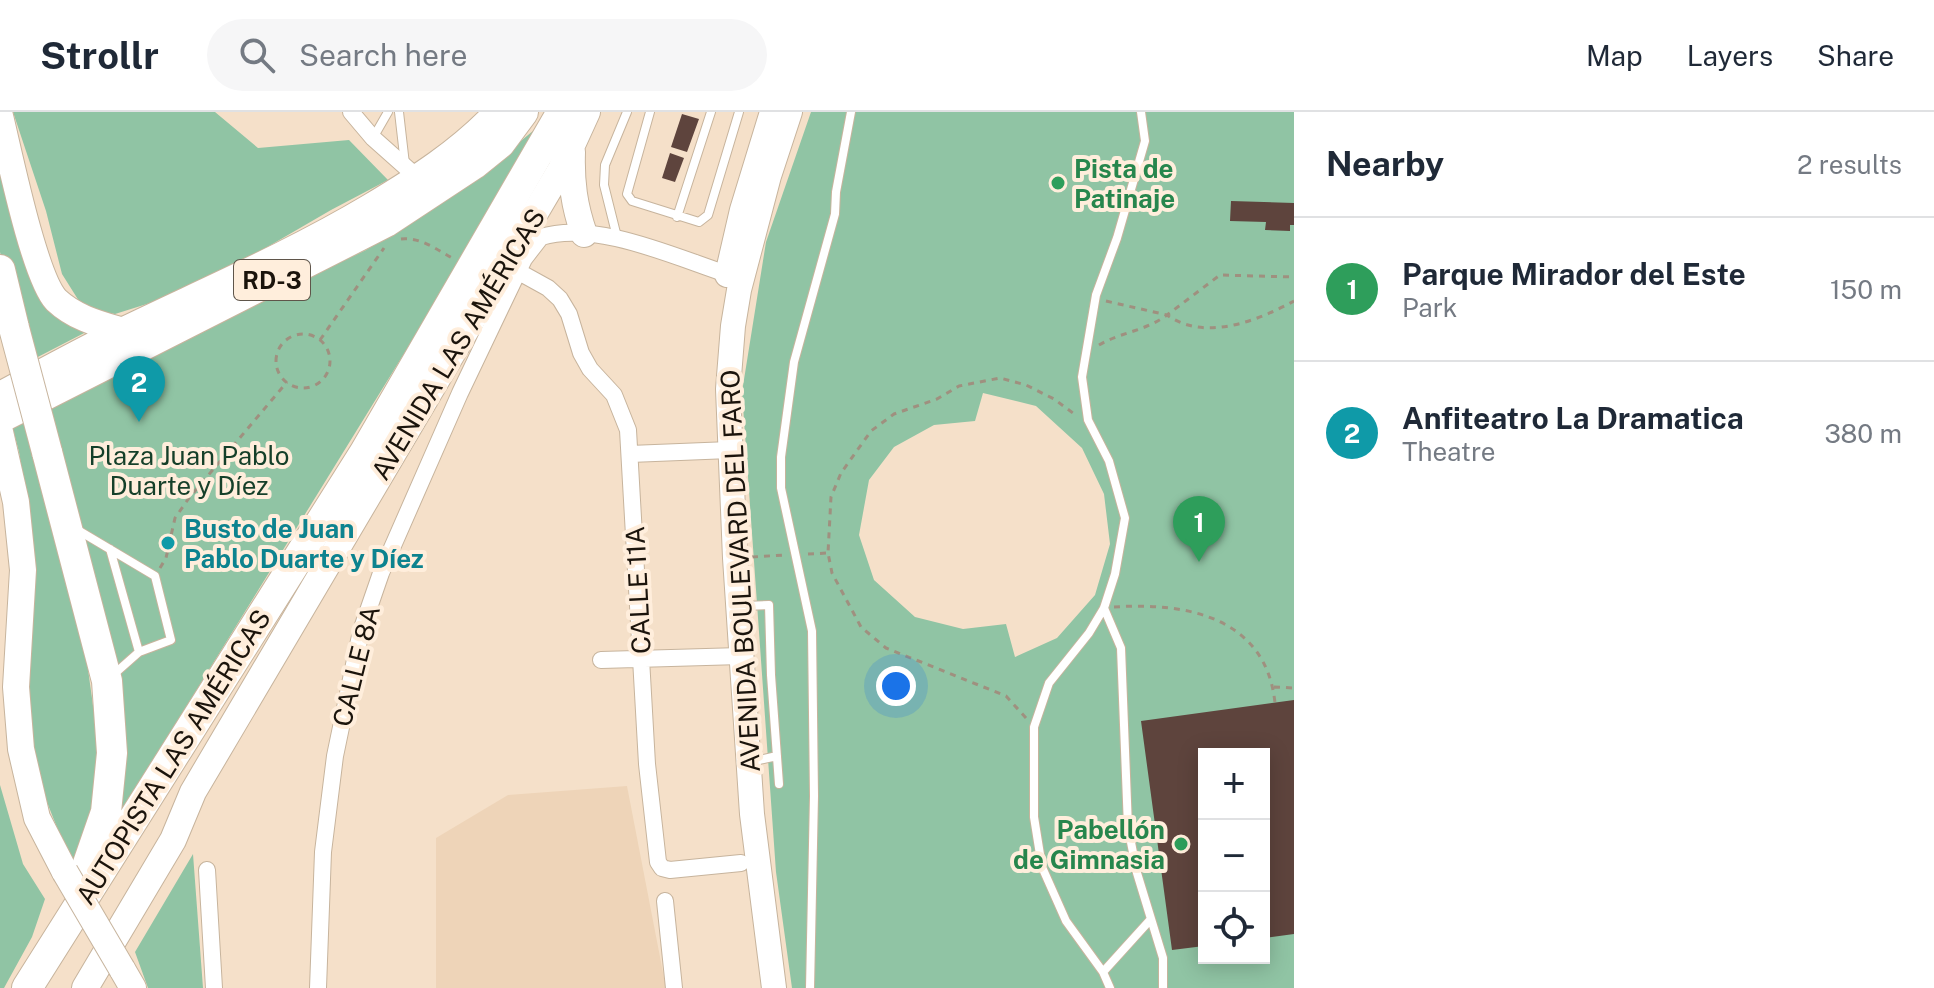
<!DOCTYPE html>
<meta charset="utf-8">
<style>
body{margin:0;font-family:"Public Sans",sans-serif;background:#f6f6f7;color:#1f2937}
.controls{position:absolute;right:24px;bottom:24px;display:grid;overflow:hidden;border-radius:0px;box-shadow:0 4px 20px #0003}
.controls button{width:72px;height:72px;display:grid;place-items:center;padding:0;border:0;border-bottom:2px solid #e0e1e3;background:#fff;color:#1f2937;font:40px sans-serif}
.you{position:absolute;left:896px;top:574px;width:28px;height:28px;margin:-20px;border:6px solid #fff;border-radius:50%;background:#1a73e8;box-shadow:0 0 0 12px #1a73e833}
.badge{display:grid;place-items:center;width:52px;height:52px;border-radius:50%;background:#646909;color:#fff;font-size:26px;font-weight:700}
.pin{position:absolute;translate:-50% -66px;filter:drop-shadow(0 2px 4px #0008)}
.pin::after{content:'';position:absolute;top:42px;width:28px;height:24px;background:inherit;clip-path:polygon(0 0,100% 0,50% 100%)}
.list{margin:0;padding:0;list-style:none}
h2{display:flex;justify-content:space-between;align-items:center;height:104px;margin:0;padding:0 32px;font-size:34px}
h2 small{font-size:26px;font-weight:400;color:#747a83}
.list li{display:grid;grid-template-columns:52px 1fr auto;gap:24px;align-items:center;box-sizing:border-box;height:144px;padding:0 32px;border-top:2px solid #e0e1e3}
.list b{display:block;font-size:30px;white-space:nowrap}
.list p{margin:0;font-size:26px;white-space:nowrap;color:#747a83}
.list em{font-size:26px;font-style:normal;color:#747a83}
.icon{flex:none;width:44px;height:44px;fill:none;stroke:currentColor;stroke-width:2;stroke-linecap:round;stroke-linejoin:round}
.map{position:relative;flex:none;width:1294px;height:876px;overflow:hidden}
header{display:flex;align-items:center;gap:48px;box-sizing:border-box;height:112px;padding:0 40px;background:#fff;border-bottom:2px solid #e0e1e3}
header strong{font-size:38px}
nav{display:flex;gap:44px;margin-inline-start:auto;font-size:28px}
.search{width:560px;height:72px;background:#f6f6f7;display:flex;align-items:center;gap:20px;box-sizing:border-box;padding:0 28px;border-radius:44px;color:#747a83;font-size:30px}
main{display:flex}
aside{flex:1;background:#fff}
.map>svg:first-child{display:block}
</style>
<header>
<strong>Strollr</strong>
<div class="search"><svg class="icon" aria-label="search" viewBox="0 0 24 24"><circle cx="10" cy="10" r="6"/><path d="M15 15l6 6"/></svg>Search here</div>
<nav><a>Map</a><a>Layers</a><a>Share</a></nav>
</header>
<main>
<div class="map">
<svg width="1294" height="876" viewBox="0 0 1294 876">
<rect width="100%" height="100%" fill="#f5e0c9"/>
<path fill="#eed4b8" d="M 627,674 L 666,876 L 436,876 L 436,726 L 508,683 Z"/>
<path fill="#90c4a4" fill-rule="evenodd" d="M 13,0 L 215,0 L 258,36 L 349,28 L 388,68 L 331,98 L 257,141 L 166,186 L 115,202 L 84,197 L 62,162 L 46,99 Z
M 811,0 L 1294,0 L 1294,876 L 792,876 L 776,760 L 742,280 L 766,130 ZM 983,281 L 1036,294 L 1082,336 L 1104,382 L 1110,432 L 1095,483 L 1057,526 L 1015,545 L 1006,512 L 963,517 L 915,505 L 874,468 L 859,423 L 869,368 L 894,335 L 934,313 L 975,309 ZM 1204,642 L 1264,642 L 1264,846 L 1204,846 Z
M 550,5 L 117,707 L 75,405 L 50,290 L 366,138 L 465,75 Z
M 0,21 L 37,161 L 90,218 L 32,248 L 19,215 L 0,140 Z
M 25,298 L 87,550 L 99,637 L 99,692 L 76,752 L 67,741 L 43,680 L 29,620 L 30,540 L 36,451 L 19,340 L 10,306 Z
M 0,673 L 23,752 L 45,787 L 32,825 L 4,876 L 0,876 Z
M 193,742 L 203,876 L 148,876 L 135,840 Z"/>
<path fill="#5e443d" d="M 682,2 L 699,7 L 687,40 L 671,35 Z
M 670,41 L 684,46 L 675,70 L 662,66 Z
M 1231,89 L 1294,91 L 1294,113 L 1290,113 L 1290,119 L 1265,118 L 1266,110 L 1230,109 Z
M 1294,588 L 1294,822 L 1264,826 L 1264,642 L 1204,642 L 1204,834 L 1172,838 L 1141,609 Z"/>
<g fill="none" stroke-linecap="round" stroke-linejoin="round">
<g stroke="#c7b49d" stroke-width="10">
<path id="lane" d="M 399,0 L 405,52
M 650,0 L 627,82 L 632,89 L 699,110 L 708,103 L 739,0
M 373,26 L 388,0
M 677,105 L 711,0
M 617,125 L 604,73 L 605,53 L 627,0
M 76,417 L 155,464 L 171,528 L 139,540 L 113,563
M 110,437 L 139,540
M 743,494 L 769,493 L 771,563 L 779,672
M 1104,496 L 1121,536 L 1128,715 L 1137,761 L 1163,846 L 1163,876
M 750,650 L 777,644
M 1103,860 L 1151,807
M 810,876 L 814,684 L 812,519 L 781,376 L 781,345 L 794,250 L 835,102 L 836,80 L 851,0
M 1110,876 L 1103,860 L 1066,809 L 1042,755 L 1034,705 L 1034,615 L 1049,571 L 1089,521 L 1104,496 L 1115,462 L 1125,406 L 1109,349 L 1088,308 L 1082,265 L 1096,183 L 1117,126 L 1145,29 L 1141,0"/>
</g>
<g stroke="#c7b49d" stroke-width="18">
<path id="street" d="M 351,0 L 373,26 L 418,66
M 519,160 L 548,176 L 560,187 L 569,202 L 581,241 L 590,257 L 614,283 L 628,318 L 647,652 L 658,750 L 662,756 L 670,758 L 741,751
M 630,342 L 730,338
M 601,548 L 741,544
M 207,758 L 214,876
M 665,789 L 674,876
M 318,876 L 323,740 L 335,644 L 361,519 L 381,461 L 460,281 L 524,147 L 541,125 C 595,108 675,145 727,162"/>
</g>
<g stroke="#c7b49d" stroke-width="26">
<path id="secondary" d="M 727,163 L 742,98 L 772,0
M 774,876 L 752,702 L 735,446 L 728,277 L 733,214 L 739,178 L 769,64 L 790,0"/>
</g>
<g stroke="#c7b49d" stroke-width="28">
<path id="primary" d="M 0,4 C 9,41 34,164 56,188 C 75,206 99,212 123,219
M 572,40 C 571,70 574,93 584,122
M 0,283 C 41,261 82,238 124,218 C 207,178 291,142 370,95 C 415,68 461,39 497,0
M 0,320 L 16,390 L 23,458 L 16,575 L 21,637 L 37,706 L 65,760
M 122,857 L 133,876
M 85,876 L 173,728 L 193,680 L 561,57 L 587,0"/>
</g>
<g stroke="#c7b49d" stroke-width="32">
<path id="highway" d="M 0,158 L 14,216
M 0,306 L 386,110 L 474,52 L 500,31 L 523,0
M 47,340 L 107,569 L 112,641 L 106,700 L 83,766
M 27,876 L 365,340 L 562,0"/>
</g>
<path stroke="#9f907f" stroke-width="3" stroke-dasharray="6 6" stroke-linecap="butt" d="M 401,127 C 420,125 436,137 452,146
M 1106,189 L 1167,203 L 1220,163 L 1294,165
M276 249a27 27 0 1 1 54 0a27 27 0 1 1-54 0Z
M 320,228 L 384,136
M 1099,233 C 1121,220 1146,219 1167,203 C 1205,230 1257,209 1294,189
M 808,442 L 828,441
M 752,445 L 784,443
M 160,456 L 166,446 L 175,406 L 189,386 L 287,270
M 1114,495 C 1186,490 1266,505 1275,591
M 1274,575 L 1294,576
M 1026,606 L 1006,584 L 886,536 L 861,515 L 832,461 L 828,441 L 831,385 L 841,361 L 871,319 L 894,302 L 937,287 L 959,274 L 1000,266 L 1026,273 L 1054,287 L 1077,304"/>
<use href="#lane" stroke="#fff" stroke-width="8"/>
<use href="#street" stroke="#fff" stroke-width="16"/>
<use href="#secondary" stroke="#fff" stroke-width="24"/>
<use href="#primary" stroke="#fff" stroke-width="26"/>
<use href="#highway" stroke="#fff" stroke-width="30"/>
<g stroke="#c7b49d" stroke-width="28" stroke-linecap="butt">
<path id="primary-bridge" d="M 65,760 L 122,857"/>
</g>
<g stroke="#c7b49d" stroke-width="32" stroke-linecap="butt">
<path id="highway-bridge" d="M 14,216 L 47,340"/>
</g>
<use href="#primary-bridge" stroke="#fff" stroke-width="26"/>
<use href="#highway-bridge" stroke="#fff" stroke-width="30"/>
</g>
<g fill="#2e9e5b" stroke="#ffeedc" stroke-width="3">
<circle cx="1058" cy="71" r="8"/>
<circle cx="1181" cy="732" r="8"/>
</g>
<circle fill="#0f9aa8" stroke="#ffeedc" stroke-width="3" cx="168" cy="431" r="8"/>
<g text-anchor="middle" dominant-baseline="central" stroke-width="8" stroke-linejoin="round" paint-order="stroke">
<rect fill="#ffeedc" stroke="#5f554a" stroke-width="2" x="234" y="148" width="76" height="40" rx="6"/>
<g font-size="24" font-weight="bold" fill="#1b140c">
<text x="272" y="168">RD-3</text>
</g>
<g font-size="26" font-weight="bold" fill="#27864d" stroke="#ffeedc" text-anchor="start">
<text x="1074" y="56">Pista de<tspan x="1074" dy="30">Patinaje</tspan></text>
<text x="1165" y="717" text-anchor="end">Pabellón<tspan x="1165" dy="30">de Gimnasia</tspan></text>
</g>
<g font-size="26" fill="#1b140c" stroke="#ffeedc">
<text transform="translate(458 232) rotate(-59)">AVENIDA LAS AMÉRICAS</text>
<text transform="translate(740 459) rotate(-93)">AVENIDA BOULEVARD DEL FARO</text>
<text transform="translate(638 478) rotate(-93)">CALLE 11A</text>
<text transform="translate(356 554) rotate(-76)">CALLE 8A</text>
<text transform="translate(173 645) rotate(-58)">AUTOPISTA LAS AMÉRICAS</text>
</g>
<g font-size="26" fill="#153f29" stroke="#ffeedc">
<text x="189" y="343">Plaza Juan Pablo<tspan x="189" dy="30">Duarte y Díez</tspan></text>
</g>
<g font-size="26" font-weight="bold" fill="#0d838f" stroke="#ffeedc" text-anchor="start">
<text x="184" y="416">Busto de Juan<tspan x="184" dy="30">Pablo Duarte y Díez</tspan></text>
</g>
</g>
</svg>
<div class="controls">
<button>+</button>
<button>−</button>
<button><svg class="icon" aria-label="locate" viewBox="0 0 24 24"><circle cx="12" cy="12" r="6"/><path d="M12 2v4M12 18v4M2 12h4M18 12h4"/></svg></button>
</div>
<div class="you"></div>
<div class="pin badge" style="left:1199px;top:450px;background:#2e9e5b">1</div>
<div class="pin badge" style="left:139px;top:310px;background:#0f9aa8">2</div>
</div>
<aside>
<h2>Nearby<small>2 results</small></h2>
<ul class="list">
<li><span class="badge" style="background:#2e9e5b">1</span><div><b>Parque Mirador del Este</b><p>Park</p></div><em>150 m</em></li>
<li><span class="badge" style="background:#0f9aa8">2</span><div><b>Anfiteatro La Dramatica</b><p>Theatre</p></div><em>380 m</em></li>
</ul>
</aside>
</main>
